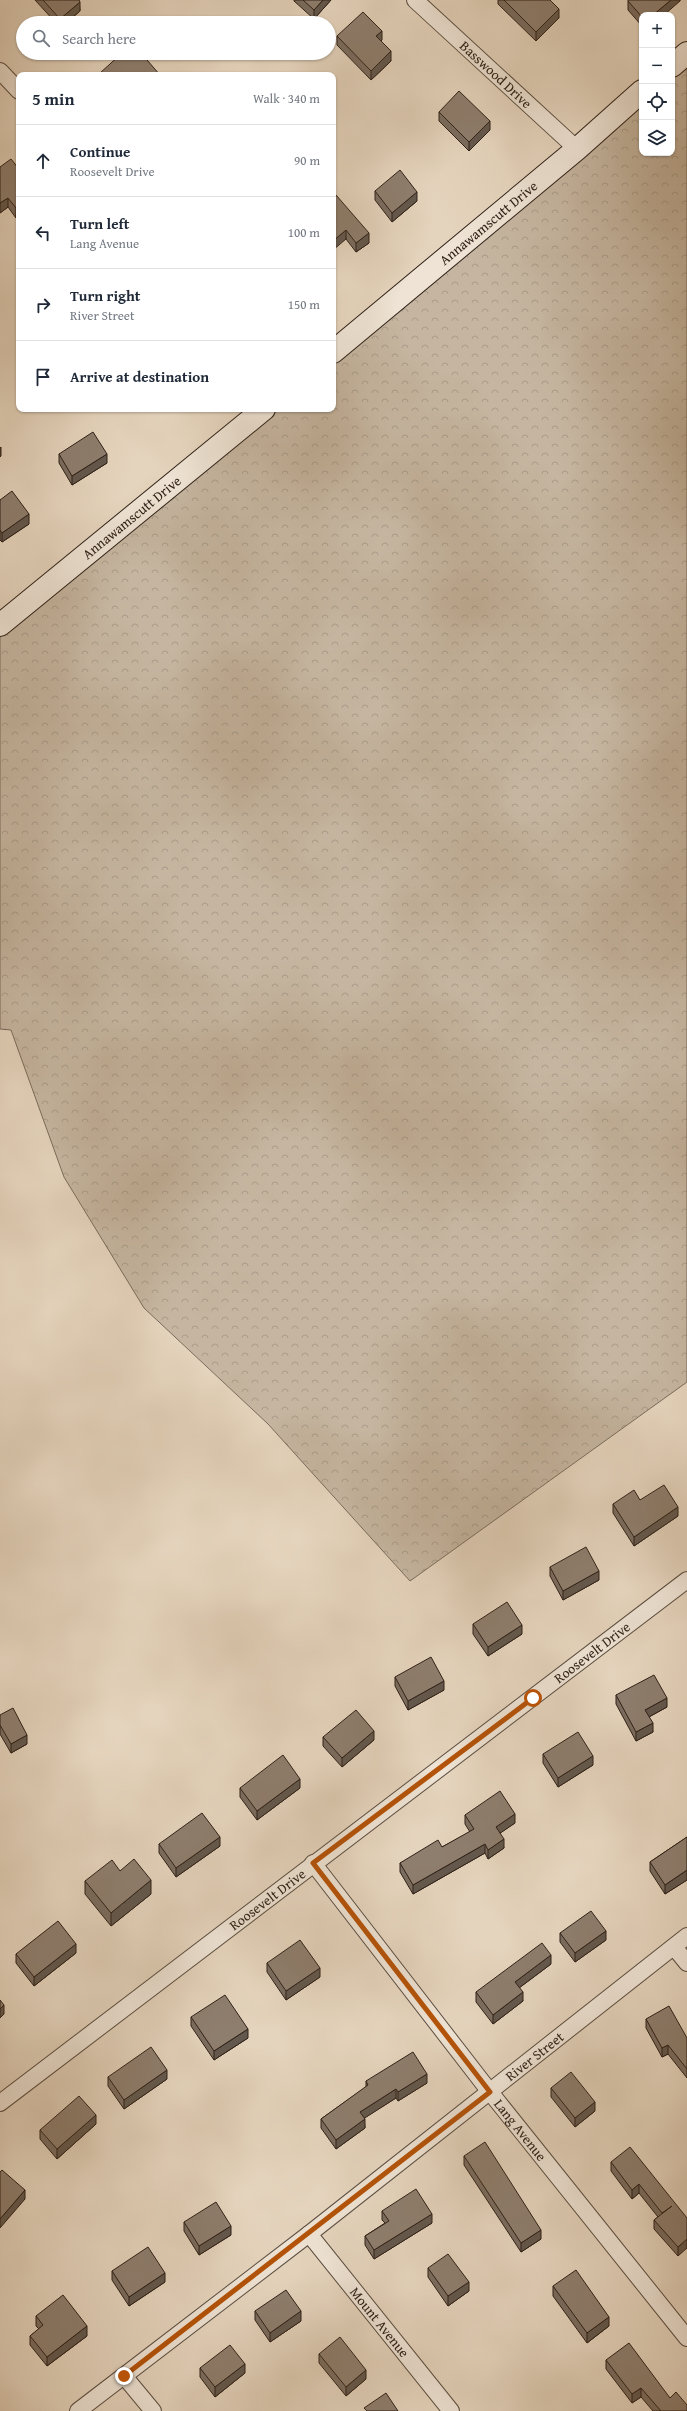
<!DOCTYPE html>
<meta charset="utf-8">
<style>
body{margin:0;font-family:"Gentium Book Plus",serif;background:#f2f2f3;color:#1f2937}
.controls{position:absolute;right:12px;top:12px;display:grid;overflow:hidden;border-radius:8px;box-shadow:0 1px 3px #0004}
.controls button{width:36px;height:36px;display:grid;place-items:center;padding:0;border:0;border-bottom:1px solid #e0e1e3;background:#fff;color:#1f2937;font:20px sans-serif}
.stop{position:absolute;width:12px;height:12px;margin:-9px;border:3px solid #b45309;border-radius:50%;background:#fff}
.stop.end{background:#b45309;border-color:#fff;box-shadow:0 1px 4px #0008}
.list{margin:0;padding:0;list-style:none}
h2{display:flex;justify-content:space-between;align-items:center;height:52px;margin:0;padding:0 16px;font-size:17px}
h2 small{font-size:13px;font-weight:400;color:#747a83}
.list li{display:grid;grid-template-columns:26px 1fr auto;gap:12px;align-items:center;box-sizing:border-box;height:72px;padding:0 16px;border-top:1px solid #e0e1e3}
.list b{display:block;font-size:15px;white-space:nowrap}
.list p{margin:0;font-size:13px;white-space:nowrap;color:#747a83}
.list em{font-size:13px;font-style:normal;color:#747a83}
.icon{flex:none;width:22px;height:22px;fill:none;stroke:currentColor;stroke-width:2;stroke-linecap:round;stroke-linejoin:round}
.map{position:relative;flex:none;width:687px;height:2411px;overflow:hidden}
.search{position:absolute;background:#fff;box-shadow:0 1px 3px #0004;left:16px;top:16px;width:320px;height:44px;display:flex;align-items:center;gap:10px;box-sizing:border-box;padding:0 14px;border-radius:22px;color:#747a83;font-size:15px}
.panel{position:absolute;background:#fff;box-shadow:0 1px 3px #0004;left:16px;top:72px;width:320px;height:340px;border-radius:8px}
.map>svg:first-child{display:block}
</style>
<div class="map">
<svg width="687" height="2411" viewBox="0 0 687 2411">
<defs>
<pattern id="forest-crowns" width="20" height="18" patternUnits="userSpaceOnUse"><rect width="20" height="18" fill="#c6b6a1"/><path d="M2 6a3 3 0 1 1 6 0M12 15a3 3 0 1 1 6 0" fill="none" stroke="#aa9c8a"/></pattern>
</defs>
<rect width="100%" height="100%" fill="#e5d4bd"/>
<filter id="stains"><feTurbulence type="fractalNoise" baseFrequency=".005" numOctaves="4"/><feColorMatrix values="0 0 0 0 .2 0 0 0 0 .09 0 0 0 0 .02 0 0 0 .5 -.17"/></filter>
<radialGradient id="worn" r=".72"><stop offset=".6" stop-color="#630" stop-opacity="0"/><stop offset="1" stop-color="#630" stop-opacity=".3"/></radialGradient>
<path fill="url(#forest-crowns)" stroke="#7a6c5c" d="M 687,64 L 687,1382 L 410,1581 L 268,1424 L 144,1308 L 64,1177 L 11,1030 L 0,1029 L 0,631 L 269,409 L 333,409 L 333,356 L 642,101 L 642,153 L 672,153 L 672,76 Z"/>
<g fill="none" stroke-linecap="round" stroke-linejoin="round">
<g stroke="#5c4e41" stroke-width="18">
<g id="street">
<path id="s1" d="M 415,0 L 577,149"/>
<path d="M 0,71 L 19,91"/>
<path id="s2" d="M 313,1863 L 490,2092 L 687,2338"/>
<path d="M 674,1947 L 687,1963"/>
<path id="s3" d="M 0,2103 L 687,1580"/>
<path id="s4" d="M 309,2234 L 451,2411"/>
<path d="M 124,2376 L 153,2411"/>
<path id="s5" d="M 78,2411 L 309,2234 L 687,1936"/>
</g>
</g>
<g stroke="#2f2118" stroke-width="24">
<g id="secondary">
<path d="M 672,66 L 687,53"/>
<path id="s6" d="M 333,352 L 577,149 L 642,91"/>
<path id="s7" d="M 0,625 L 264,409"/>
</g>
</g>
<use href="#street" stroke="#eee3d4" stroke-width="16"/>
<use href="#secondary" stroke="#eee3d4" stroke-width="22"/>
</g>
<path fill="#7a6c5f" stroke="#2f2118" d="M 35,0 L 79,0 L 80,11 L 66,23 L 56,23 Z
M 294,0 L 331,0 L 314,19 L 294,1 Z
M 498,0 L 550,0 L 559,18 L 536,41 L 498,4 Z
M 680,0 L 680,1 L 642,15 L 642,26 L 628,10 L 628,1 Z
M 337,36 L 382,40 L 381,41 L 391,61 L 371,80 L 337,45 Z
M 439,112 L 490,130 L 469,151 L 439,121 Z
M 0,167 L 19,169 L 16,218 L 8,207 L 0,213 Z
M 375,191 L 417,201 L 392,222 L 375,200 Z
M 336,195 L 369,243 L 356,252 L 346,239 Z
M 59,454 L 107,463 L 72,485 L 59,463 Z
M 0,500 L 29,524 L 2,542 L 0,540 Z
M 640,1500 L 678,1516 L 634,1546 L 613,1513 L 613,1504 Z
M 550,1567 L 599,1580 L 563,1600 L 550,1576 Z
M 473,1624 L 522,1634 L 488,1656 L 473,1634 Z
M 395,1677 L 444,1690 L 408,1710 L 395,1686 Z
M 616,1695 L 667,1707 L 649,1717 L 653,1732 L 636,1741 L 616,1704 Z
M 0,1715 L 27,1744 L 11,1753 L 0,1734 Z
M 323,1737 L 374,1740 L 342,1767 L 323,1746 Z
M 543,1754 L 593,1765 L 558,1787 L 543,1763 Z
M 240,1788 L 300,1788 L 257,1820 L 240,1797 Z
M 465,1815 L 515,1823 L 500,1833 L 504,1848 L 488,1859 L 485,1853 L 413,1894 L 400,1872 L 400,1863 L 442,1847 L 470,1832 L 465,1824 Z
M 687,1837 L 687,1880 L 665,1894 L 650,1871 L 650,1862 Z
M 159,1844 L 220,1846 L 176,1877 L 159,1853 Z
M 120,1871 L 151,1894 L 111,1926 L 85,1894 L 85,1881 Z
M 560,1933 L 606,1940 L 575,1962 L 560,1942 Z
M 76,1953 L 34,1986 L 16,1963 L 16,1954 Z
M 267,1963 L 320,1977 L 286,2000 L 267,1972 Z
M 551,1964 L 519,1988 L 523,2001 L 493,2024 L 476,2002 L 476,1992 Z
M 191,2017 L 248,2038 L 214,2060 L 191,2026 Z
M 646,2019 L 687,2038 L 687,2078 L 668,2054 L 662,2057 L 646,2028 Z
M 108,2077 L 167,2079 L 124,2109 L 108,2086 Z
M 366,2081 L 427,2083 L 398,2101 L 396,2098 L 364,2118 L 365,2128 L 336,2149 L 321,2128 L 321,2119 L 366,2087 Z
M 551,2088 L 595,2111 L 575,2127 L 551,2097 Z
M 96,2124 L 57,2159 L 40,2139 L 40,2130 Z
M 464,2156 L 541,2239 L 521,2252 L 464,2165 Z
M 611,2162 L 687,2218 L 678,2256 L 654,2229 L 654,2220 L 658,2217 L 639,2193 L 632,2199 L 611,2171 Z
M 382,2211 L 432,2223 L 374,2259 L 365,2245 L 365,2236 L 385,2223 L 382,2220 Z
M 184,2222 L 231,2235 L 199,2255 L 184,2231 Z
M 428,2268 L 469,2291 L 448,2306 L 428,2277 Z
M 112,2271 L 165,2282 L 129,2306 L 112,2280 Z
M 553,2286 L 609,2326 L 587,2343 L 553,2296 Z
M 255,2311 L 301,2321 L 270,2342 L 255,2320 Z
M 36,2316 L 87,2336 L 47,2366 L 30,2345 L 30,2336 L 39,2329 L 36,2326 Z
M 319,2354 L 366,2379 L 346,2396 L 319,2363 Z
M 606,2360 L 670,2398 L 687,2411 L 653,2411 L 641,2397 L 632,2403 L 606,2369 Z
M 200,2368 L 245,2373 L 215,2397 L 200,2377 Z"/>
<path fill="#63584d" stroke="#2f2118" d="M 323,0 L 331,0 L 314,19 L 314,10 Z
M 671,0 L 680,0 L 680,1 L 664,15 L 653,15 Z
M 80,2 L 80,11 L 66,23 L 60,23 L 60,19 Z
M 559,9 L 559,18 L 536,41 L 536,32 Z
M 382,31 L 382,40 L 376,45 L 376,36 Z
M 391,51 L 391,61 L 371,80 L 371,71 Z
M 490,121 L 490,130 L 469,151 L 469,142 Z
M 417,192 L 417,201 L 392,222 L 392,213 Z
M 8,198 L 8,207 L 0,213 L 0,203 Z
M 19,206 L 19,215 L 16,218 L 16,208 Z
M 346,230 L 346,239 L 333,250 L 333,241 Z
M 369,233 L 369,243 L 356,252 L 356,243 Z
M 1,447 L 1,456 L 0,457 L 0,448 Z
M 107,454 L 107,463 L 72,485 L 72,476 Z
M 29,514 L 29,524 L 2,542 L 2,533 Z
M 678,1507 L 678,1516 L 634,1546 L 634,1537 Z
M 599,1571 L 599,1580 L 563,1600 L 563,1591 Z
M 522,1625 L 522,1634 L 488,1656 L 488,1647 Z
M 444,1681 L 444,1690 L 408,1710 L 408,1701 Z
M 667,1698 L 667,1707 L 645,1719 L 645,1710 Z
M 653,1723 L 653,1732 L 636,1741 L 636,1732 Z
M 374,1731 L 374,1740 L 342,1767 L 342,1758 Z
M 27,1735 L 27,1744 L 11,1753 L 11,1744 Z
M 593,1756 L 593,1765 L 558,1787 L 558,1778 Z
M 300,1779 L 300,1788 L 257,1820 L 257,1811 Z
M 515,1814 L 515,1823 L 496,1836 L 496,1827 Z
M 220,1837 L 220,1846 L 176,1877 L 176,1868 Z
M 504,1839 L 504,1848 L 488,1859 L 488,1850 Z
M 485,1844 L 485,1853 L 413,1894 L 413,1885 Z
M 687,1870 L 687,1880 L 665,1894 L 665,1885 Z
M 151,1880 L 151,1894 L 111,1926 L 111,1913 Z
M 606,1931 L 606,1940 L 575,1962 L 575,1953 Z
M 76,1944 L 76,1953 L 34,1986 L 34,1977 Z
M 551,1955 L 551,1964 L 515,1991 L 515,1982 Z
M 320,1968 L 320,1977 L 286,2000 L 286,1991 Z
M 523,1992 L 523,2001 L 493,2024 L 493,2015 Z
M 4,2005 L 4,2014 L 0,2018 L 0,2009 Z
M 248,2029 L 248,2038 L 214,2060 L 214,2051 Z
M 668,2045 L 668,2054 L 662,2057 L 662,2048 Z
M 167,2070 L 167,2079 L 124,2109 L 124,2100 Z
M 427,2074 L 427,2083 L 398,2101 L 398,2092 Z
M 396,2089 L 396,2098 L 360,2121 L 360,2112 Z
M 595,2102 L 595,2111 L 575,2127 L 575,2118 Z
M 96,2115 L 96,2124 L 57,2159 L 57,2149 Z
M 365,2119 L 365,2128 L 336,2149 L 336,2140 Z
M 639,2184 L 639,2193 L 632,2199 L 632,2190 Z
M 25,2190 L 25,2199 L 0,2228 L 0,2219 Z
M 432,2214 L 432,2223 L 374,2259 L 374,2250 Z
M 231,2226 L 231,2235 L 199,2255 L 199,2246 Z
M 541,2230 L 541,2239 L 521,2252 L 521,2243 Z
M 687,2239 L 687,2248 L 678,2256 L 678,2247 Z
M 165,2273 L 165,2282 L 129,2306 L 129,2297 Z
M 469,2282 L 469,2291 L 448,2306 L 448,2296 Z
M 301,2311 L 301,2321 L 270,2342 L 270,2333 Z
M 609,2317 L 609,2326 L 587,2343 L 587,2333 Z
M 87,2326 L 87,2336 L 47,2366 L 47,2357 Z
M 245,2364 L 245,2373 L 215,2397 L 215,2387 Z
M 366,2370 L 366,2379 L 346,2396 L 346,2387 Z
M 641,2388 L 641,2397 L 632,2403 L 632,2394 Z"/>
<path fill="#8e7e6e" stroke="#2f2118" d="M 43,0 L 79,0 L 80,2 L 60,19 Z
M 303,0 L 323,0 L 314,10 Z
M 504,0 L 550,0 L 559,9 L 536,32 Z
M 628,0 L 671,0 L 653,15 L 642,15 L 642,17 L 628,1 Z
M 363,12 L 382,31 L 376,36 L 391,51 L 371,71 L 337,36 Z
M 122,53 L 141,53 L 160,75 L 100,75 L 99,74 Z
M 459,91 L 490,121 L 469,142 L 439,112 Z
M 11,159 L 19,169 L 19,206 L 16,208 L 8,198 L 0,203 L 0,167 Z
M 400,170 L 417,192 L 392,213 L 375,191 Z
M 336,195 L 369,233 L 356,243 L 346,230 L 333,241 L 333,198 Z
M 93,432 L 107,454 L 72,476 L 59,454 Z
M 12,491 L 29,514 L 2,533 L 0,530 L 0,500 Z
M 664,1485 L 678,1507 L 634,1537 L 613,1504 L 634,1490 L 640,1500 Z
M 586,1547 L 599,1571 L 563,1591 L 550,1567 Z
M 507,1602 L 522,1625 L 488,1647 L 473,1624 Z
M 431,1657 L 444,1681 L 408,1701 L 395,1677 Z
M 654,1675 L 667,1698 L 645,1710 L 653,1723 L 636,1732 L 616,1695 Z
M 13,1708 L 27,1735 L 11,1744 L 0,1725 L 0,1715 Z
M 356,1710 L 374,1731 L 342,1758 L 323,1737 Z
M 578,1732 L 593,1756 L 558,1778 L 543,1754 Z
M 283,1755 L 300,1779 L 257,1811 L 240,1788 Z
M 500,1791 L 515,1814 L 496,1827 L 504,1839 L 488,1850 L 485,1844 L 413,1885 L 400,1863 L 438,1840 L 442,1847 L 474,1829 L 465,1815 Z
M 202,1813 L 220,1837 L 176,1868 L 159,1844 Z
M 687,1837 L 687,1870 L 665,1885 L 650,1862 Z
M 134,1859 L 151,1880 L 111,1913 L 85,1881 L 112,1860 L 120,1871 Z
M 591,1911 L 606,1931 L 575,1953 L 560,1933 Z
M 58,1921 L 76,1944 L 34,1977 L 16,1954 Z
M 300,1940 L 320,1968 L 286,1991 L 267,1963 Z
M 542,1943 L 551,1955 L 515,1982 L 523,1992 L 493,2015 L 476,1992 Z
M 225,1995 L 248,2029 L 214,2051 L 191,2017 Z
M 0,2000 L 4,2005 L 0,2009 Z
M 669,2006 L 687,2038 L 687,2069 L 668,2045 L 662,2048 L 646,2019 Z
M 151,2047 L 167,2070 L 124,2100 L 108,2077 Z
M 413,2052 L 427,2074 L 398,2092 L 396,2089 L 360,2112 L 365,2119 L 336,2140 L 321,2119 L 368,2085 L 366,2081 Z
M 571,2072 L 595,2102 L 575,2118 L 551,2088 Z
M 79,2096 L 96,2115 L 57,2149 L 40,2130 Z
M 485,2142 L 541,2230 L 521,2243 L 464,2156 Z
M 630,2147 L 687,2218 L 687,2239 L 678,2247 L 654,2220 L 672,2206 L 662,2213 L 639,2184 L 632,2190 L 611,2162 Z
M 2,2170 L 25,2190 L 0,2219 L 0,2172 Z
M 416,2189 L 432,2214 L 374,2250 L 365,2236 L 389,2221 L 382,2211 Z
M 216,2202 L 231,2226 L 199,2246 L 184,2222 Z
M 148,2247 L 165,2273 L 129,2297 L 112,2271 Z
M 448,2254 L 469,2282 L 448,2296 L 428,2268 Z
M 576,2270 L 609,2317 L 587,2333 L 553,2286 Z
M 286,2290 L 301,2311 L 270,2333 L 255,2311 Z
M 63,2295 L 87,2326 L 47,2357 L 30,2336 L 43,2325 L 36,2316 Z
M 340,2337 L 366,2370 L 346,2387 L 319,2354 Z
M 629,2343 L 670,2398 L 676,2392 L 687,2405 L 687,2411 L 661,2411 L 641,2388 L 632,2394 L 606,2360 Z
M 230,2345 L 245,2364 L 215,2387 L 200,2368 Z
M 386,2393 L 398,2411 L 367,2411 L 364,2408 Z"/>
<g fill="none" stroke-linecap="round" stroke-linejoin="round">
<path stroke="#b45309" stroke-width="5" d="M 124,2376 L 490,2092 L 313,1863 L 533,1698"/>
</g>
<g text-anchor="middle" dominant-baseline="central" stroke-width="3.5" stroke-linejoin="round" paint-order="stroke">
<g font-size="14" fill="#2f2118" stroke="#eee3d4">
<text stroke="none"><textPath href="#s1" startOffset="110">Basswood Drive</textPath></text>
<text stroke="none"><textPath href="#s6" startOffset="202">Annawamscutt Drive</textPath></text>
<text stroke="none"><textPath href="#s7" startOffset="170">Annawamscutt Drive</textPath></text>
<text stroke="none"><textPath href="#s3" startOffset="744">Roosevelt Drive</textPath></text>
<text stroke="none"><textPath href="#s3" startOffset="336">Roosevelt Drive</textPath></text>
<text stroke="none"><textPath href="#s5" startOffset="578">River Street</textPath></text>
<text stroke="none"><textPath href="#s2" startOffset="338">Lang Avenue</textPath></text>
<text stroke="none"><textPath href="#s4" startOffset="113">Mount Avenue</textPath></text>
</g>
</g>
<rect width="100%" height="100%" filter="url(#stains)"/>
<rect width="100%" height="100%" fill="url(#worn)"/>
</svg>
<div class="controls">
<button>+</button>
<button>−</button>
<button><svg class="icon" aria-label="locate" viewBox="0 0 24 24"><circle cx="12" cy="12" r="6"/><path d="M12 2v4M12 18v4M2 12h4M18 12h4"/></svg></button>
<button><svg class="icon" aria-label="layers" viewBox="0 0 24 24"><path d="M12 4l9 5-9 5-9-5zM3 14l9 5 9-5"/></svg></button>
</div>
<div class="stop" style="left:533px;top:1698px"></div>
<div class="stop end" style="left:124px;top:2376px"></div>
<div class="search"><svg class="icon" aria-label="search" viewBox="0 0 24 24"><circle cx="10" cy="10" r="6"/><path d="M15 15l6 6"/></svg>Search here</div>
<section class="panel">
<h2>5 min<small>Walk · 340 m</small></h2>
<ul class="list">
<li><svg class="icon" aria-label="ahead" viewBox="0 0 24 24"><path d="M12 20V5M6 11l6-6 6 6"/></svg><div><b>Continue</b><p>Roosevelt Drive</p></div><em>90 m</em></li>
<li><svg class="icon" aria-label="left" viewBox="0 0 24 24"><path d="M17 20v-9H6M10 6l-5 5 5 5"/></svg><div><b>Turn left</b><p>Lang Avenue</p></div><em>100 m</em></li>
<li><svg class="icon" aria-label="right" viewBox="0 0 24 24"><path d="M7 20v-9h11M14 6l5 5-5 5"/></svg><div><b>Turn right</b><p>River Street</p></div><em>150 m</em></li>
<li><svg class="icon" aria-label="arrive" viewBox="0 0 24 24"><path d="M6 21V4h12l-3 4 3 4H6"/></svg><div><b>Arrive at destination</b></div></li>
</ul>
</section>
</div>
